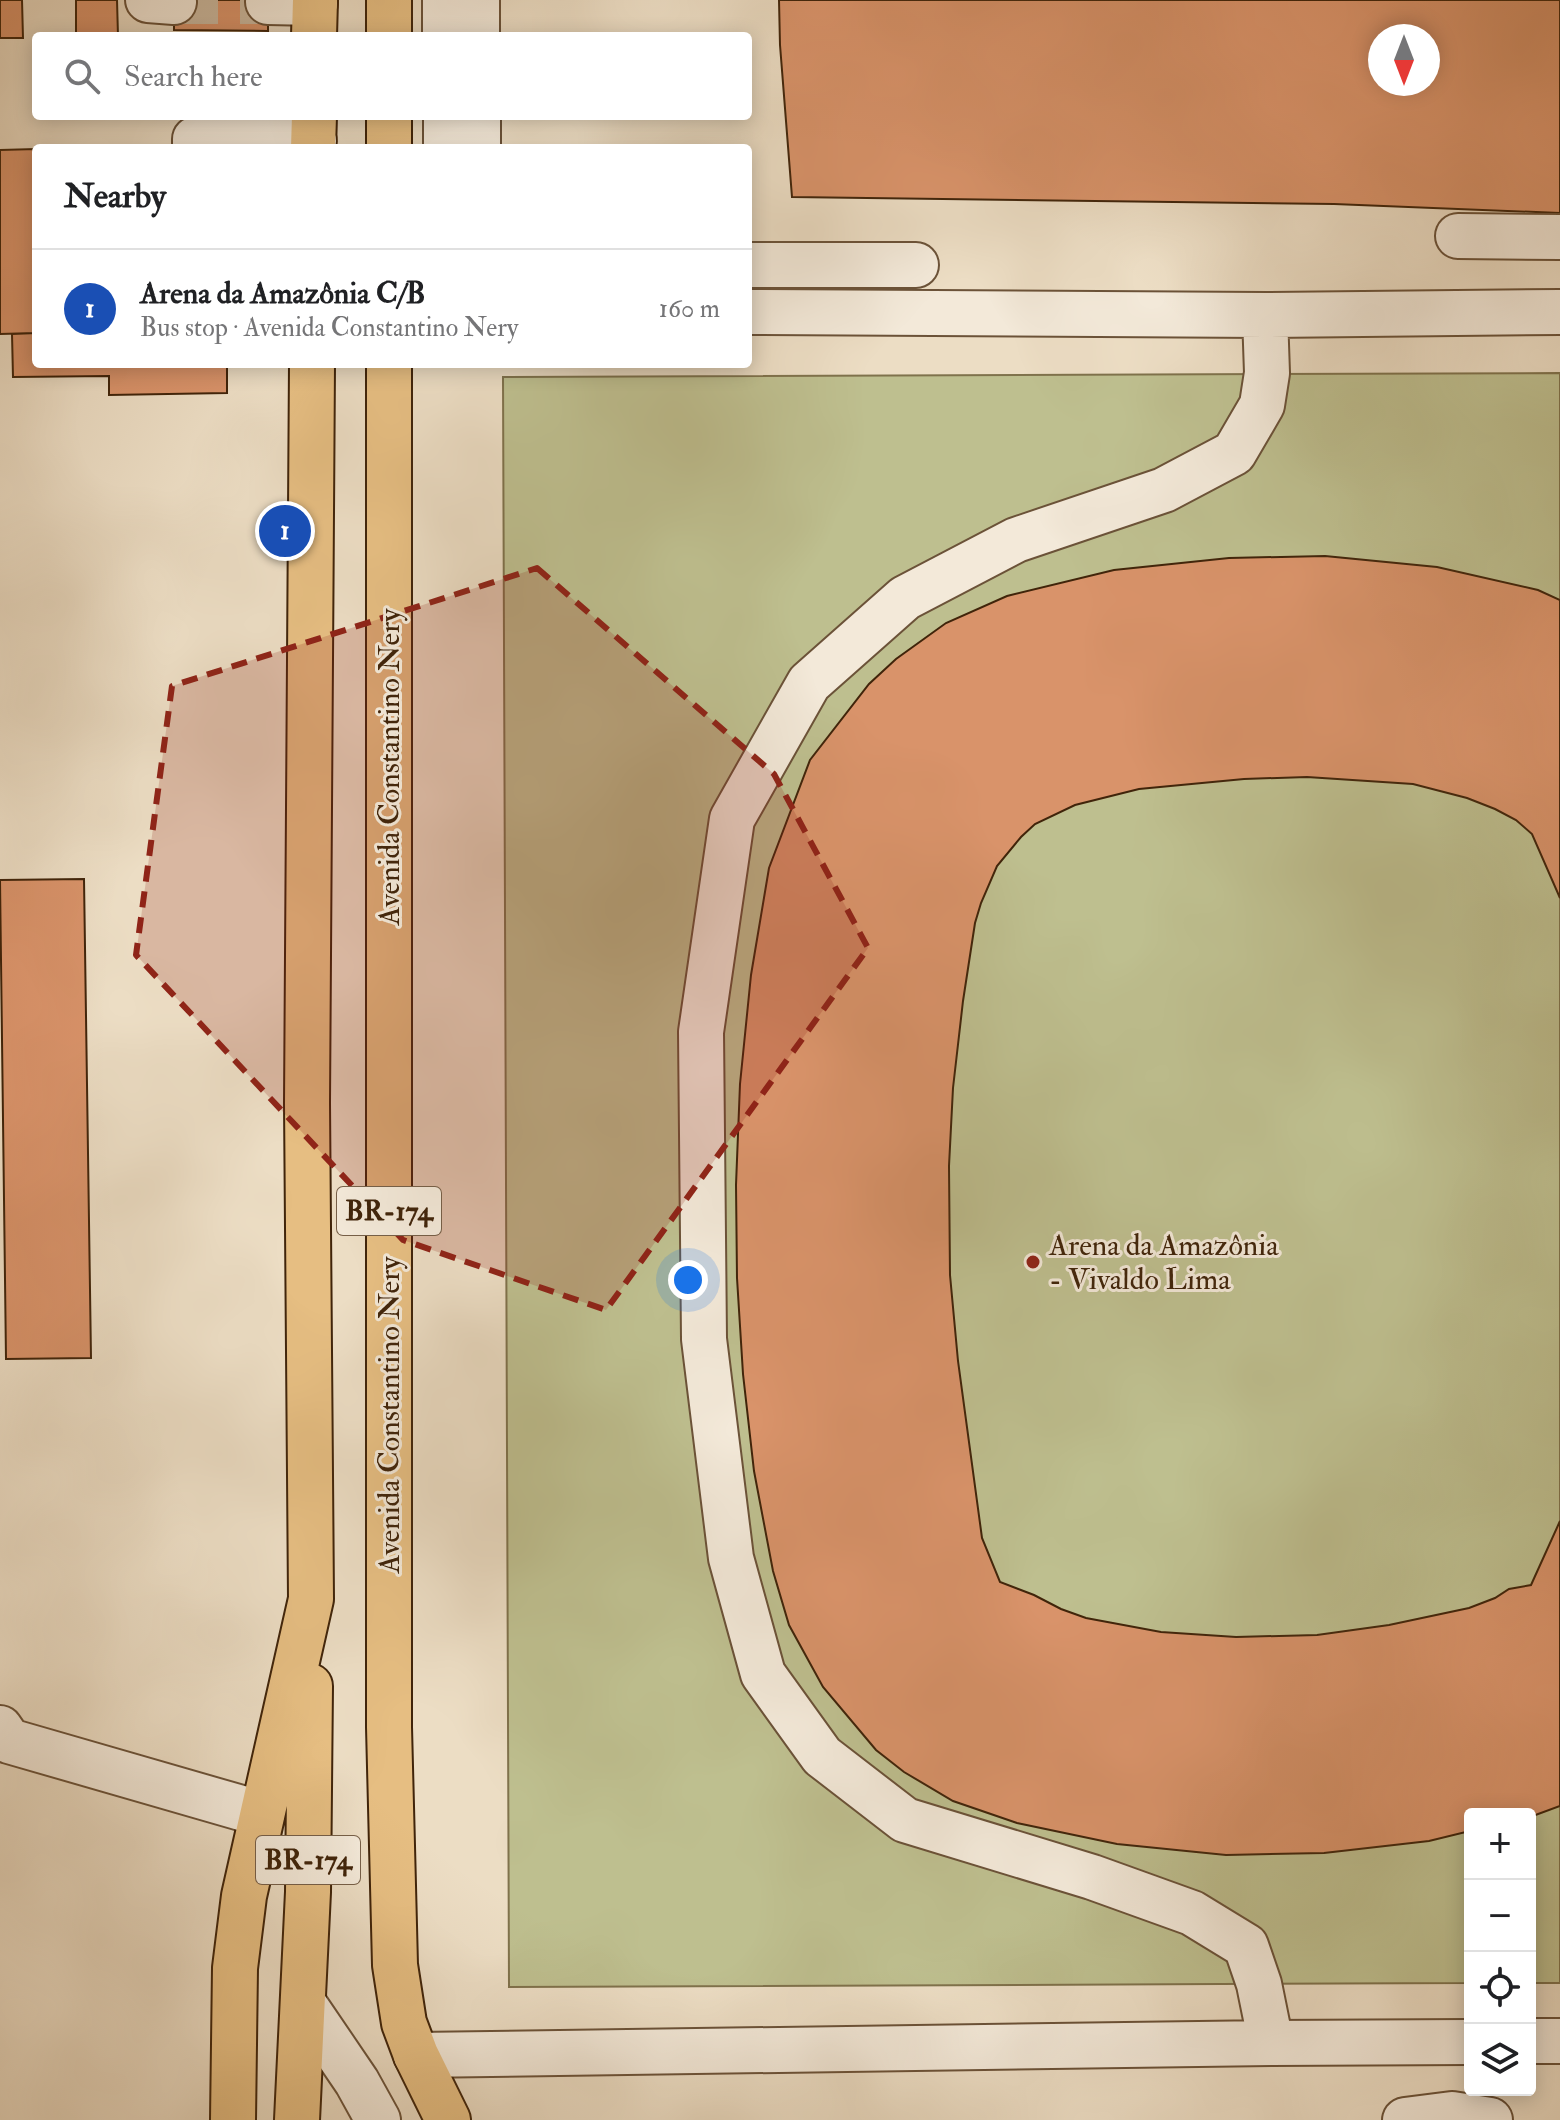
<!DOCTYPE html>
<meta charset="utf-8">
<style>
body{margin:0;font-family:"IM FELL Double Pica",serif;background:#f6f6f6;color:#202124}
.controls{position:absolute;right:24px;bottom:24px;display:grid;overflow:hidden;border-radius:8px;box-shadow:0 4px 20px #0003}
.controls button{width:72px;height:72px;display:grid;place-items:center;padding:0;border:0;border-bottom:2px solid #e0e0e0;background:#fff;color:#202124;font:40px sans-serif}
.compass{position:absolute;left:1368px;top:24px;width:72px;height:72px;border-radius:50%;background:#fff;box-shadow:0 4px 20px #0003;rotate:180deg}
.you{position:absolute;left:688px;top:1280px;width:28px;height:28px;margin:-20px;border:6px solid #fff;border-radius:50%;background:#1a73e8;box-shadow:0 0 0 12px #1a73e833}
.badge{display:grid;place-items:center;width:52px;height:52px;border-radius:50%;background:#d93025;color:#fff;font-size:26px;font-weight:700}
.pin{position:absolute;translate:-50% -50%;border:4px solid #fff;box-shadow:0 2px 8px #0006}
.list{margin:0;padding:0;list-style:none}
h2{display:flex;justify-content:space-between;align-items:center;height:104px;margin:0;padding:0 32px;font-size:34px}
h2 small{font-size:26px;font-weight:400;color:#757577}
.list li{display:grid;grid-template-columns:52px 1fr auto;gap:24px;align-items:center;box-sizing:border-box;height:120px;padding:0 32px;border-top:2px solid #e0e0e0}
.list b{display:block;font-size:30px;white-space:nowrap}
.list p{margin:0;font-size:26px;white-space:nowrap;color:#757577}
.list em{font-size:26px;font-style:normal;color:#757577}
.icon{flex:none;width:44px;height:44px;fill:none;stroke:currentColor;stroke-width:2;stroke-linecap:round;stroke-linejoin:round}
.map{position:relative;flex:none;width:1560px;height:2120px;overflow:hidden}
.search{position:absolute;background:#fff;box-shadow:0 4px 20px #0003;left:32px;top:32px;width:720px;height:88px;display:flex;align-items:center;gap:20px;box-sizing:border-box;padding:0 28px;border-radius:8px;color:#757577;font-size:30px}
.panel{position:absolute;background:#fff;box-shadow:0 4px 20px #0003;left:32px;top:144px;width:720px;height:224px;border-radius:8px}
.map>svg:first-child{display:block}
</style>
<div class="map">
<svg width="1560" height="2120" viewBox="0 0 1560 2120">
<rect width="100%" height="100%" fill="#ecddc4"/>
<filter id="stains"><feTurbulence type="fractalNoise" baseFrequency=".0025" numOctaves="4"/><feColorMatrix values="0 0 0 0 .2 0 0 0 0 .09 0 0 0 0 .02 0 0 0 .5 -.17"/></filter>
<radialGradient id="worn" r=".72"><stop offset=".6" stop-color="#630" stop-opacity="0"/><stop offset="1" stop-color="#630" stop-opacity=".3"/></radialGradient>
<path fill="#bebf8f" stroke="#7f724c" stroke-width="2" d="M 1560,373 L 1560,1983 L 1530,1983 L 1530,1814 L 1470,1814 L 1470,1983 L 509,1987 L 503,377 Z"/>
<path fill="#d9936a" stroke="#40240a" stroke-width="2" fill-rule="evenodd" d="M 0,0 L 22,0 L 23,38 L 0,38 Z
M 76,0 L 117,0 L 118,36 L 76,36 Z
M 174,0 L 268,0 L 268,31 L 174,30 Z
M 779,0 L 1560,0 L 1560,213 L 1334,204 L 792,197 L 780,45 ZM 1380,36 L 1428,36 L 1428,84 L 1380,84 Z
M 36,149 L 36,333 L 0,334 L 0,150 Z
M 36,333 L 36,364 L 227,364 L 227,393 L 109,395 L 109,376 L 13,377 L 12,334 Z
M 1325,556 L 1437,567 L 1538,590 L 1560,600 L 1560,898 L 1532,834 L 1516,820 L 1495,809 L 1467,798 L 1413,784 L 1307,777 L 1244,779 L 1139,789 L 1075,805 L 1035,824 L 1021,837 L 997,866 L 981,903 L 975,923 L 963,1001 L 953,1088 L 949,1166 L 950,1275 L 958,1361 L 982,1538 L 1000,1582 L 1034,1595 L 1061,1609 L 1086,1618 L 1161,1632 L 1236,1637 L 1317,1635 L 1389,1625 L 1469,1608 L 1495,1598 L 1509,1589 L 1531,1585 L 1560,1521 L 1560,1806 L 1530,1817 L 1530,1814 L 1470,1814 L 1470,1831 L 1429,1841 L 1324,1853 L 1226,1855 L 1117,1844 L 1017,1823 L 953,1801 L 904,1772 L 876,1750 L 823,1687 L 789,1625 L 773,1571 L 754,1471 L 743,1374 L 737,1278 L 736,1185 L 740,1084 L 751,975 L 769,868 L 810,760 L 869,684 L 896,659 L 946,623 L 1007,596 L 1114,570 L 1229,558 Z
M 84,879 L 91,1358 L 6,1359 L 0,880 Z"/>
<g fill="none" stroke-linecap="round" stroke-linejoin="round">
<path stroke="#cab89f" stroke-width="44" stroke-dasharray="44 22" stroke-linecap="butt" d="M 174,2 L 268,2"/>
<g stroke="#6b5238" stroke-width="48">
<path id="minor" d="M 148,0 L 174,2
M 445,0 L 445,36
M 477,0 L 477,36
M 268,2 L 315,3
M 446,116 L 446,148
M 478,116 L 478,148
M 195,148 L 195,139 L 314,141
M 1458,236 L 1560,237
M 748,265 L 916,265
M 748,312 L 1265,315 L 1267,373 L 1262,405 L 1234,453 L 1164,490 L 1016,540 L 905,598 L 809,683 L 732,819 L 701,1032 L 704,1339 L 731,1558 L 763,1674 L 822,1756 L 905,1820 L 1092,1877 L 1192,1913 L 1246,1946 L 1259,1984 L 1271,2043
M 1265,315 L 1560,312
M 0,1728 L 9,1741 L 262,1814
M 304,2004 L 357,2082 L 378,2120
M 1530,2041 L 1560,2041
M 416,2055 L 1271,2043 L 1470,2042
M 1405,2120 L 1452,2114 L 1490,2120"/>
</g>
<g stroke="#40240a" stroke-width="48">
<path id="highway" d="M 389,0 L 389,36
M 314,36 L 315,0
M 389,116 L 389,148
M 313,148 L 314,116
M 389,364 L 389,1727 L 395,1965 L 404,2023 L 416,2055 L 448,2120
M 233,2120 L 235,1968 L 244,1896 L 311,1599 L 307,1103 L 312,364
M 297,2120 L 308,1892 L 310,1686"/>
</g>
<use href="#minor" stroke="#f3e9d9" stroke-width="44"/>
<use href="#highway" stroke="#e6be82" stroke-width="44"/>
</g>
<path fill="#8f2418" fill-opacity="0.2" stroke="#8f2418" stroke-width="6" stroke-dasharray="16 10" stroke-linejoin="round" d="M 537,568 L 774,774 L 868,948 L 606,1310 L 403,1240 L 136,955 L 172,686 Z"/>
<circle fill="#8f2418" stroke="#f3e9d9" stroke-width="3" cx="1033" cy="1262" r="8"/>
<g text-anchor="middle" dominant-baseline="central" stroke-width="6" stroke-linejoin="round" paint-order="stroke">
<g fill="#f3e9d9" stroke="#765f48" stroke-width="2">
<rect x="337" y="1187" width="104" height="48" rx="6"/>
<rect x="256" y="1836" width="104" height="48" rx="6"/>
</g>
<g font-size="28" font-weight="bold" fill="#40240a">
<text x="389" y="1211">BR-174</text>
<text x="308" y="1860">BR-174</text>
</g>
<g font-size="30" fill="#40240a" stroke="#f3e9d9">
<text transform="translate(389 767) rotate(-90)">Avenida Constantino Nery</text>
<text transform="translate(389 1415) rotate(-90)">Avenida Constantino Nery</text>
</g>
<g font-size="30" fill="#40240a" stroke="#f3e9d9" text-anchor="start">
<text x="1049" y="1245">Arena da Amazônia<tspan x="1049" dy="34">- Vivaldo Lima</tspan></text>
</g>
</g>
<rect width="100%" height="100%" filter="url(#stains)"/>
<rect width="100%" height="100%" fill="url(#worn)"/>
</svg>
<div class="controls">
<button>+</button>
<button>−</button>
<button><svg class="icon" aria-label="locate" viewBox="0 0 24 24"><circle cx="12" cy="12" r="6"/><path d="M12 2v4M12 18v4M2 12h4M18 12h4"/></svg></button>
<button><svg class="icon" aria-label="layers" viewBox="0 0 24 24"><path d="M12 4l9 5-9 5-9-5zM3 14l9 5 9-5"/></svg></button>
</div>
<svg class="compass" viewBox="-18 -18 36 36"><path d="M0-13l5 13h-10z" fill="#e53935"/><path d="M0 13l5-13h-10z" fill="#757577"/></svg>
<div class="you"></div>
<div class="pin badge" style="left:285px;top:531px;background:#1a4fb4">1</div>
<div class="search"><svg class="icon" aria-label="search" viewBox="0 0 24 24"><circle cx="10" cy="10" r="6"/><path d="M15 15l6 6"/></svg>Search here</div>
<section class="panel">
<h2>Nearby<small></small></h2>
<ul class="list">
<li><span class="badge" style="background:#1a4fb4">1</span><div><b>Arena da Amazônia C/B</b><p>Bus stop · Avenida Constantino Nery</p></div><em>160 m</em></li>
</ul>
</section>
</div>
